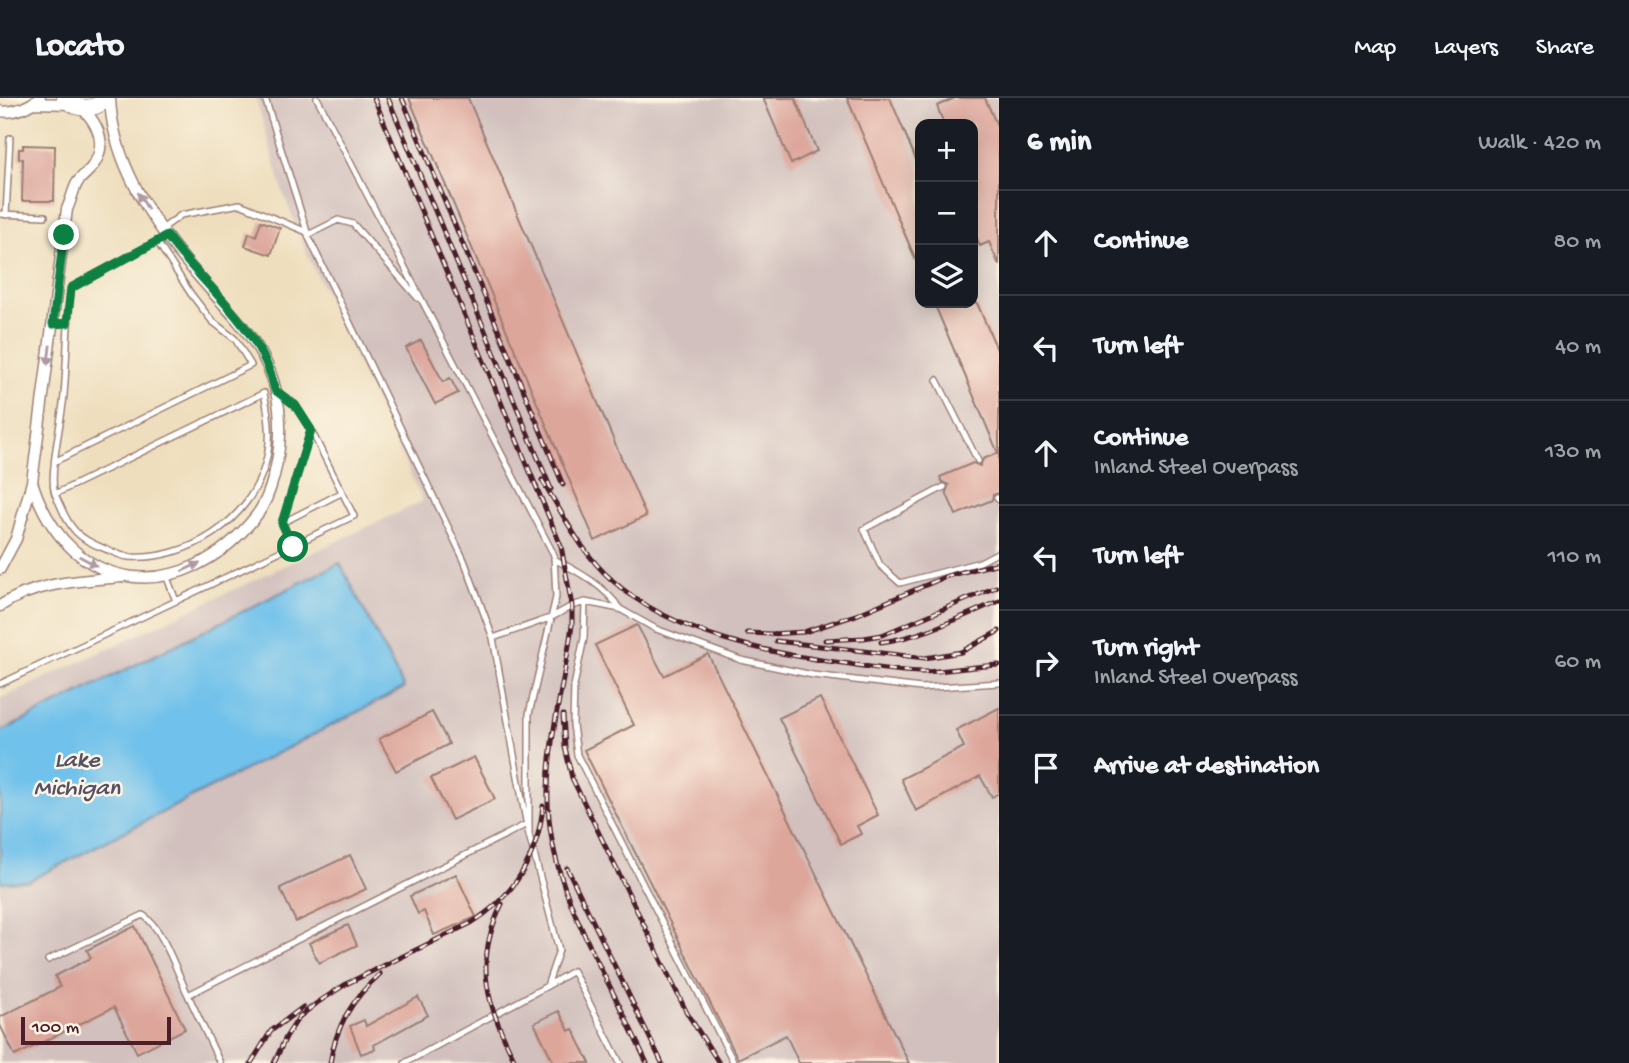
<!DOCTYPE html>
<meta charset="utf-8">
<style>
body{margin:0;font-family:"Gochi Hand",sans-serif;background:#242831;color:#f1f3f6}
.controls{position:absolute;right:21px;top:21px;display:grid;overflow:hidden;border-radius:14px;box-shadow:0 4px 18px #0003}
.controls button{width:63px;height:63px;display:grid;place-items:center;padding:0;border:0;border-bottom:2px solid #363941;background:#171b24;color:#f1f3f6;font:35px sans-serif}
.scale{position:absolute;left:21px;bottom:18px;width:150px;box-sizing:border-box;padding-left:7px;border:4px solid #4a1f2b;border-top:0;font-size:19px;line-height:24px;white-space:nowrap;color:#4a1f2b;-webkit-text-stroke:5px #fcf5e5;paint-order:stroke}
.stop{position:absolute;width:21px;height:21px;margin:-16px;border:5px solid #0b8043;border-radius:50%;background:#fff}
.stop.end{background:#0b8043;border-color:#fff;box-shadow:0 2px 7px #0008}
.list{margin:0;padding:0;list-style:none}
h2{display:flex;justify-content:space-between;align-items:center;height:91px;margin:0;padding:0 28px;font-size:30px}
h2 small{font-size:23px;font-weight:400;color:#9ea1a6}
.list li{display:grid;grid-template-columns:46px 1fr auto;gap:21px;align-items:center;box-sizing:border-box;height:105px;padding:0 28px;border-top:2px solid #363941}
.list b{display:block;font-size:26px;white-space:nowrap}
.list p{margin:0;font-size:23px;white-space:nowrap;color:#9ea1a6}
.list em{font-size:23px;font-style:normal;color:#9ea1a6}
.icon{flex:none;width:38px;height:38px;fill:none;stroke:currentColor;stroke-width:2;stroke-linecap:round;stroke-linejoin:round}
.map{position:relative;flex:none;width:999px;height:965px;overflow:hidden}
header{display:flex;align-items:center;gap:42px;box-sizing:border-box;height:98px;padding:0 35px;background:#171b24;border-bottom:2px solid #363941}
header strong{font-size:33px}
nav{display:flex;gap:38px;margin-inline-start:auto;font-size:24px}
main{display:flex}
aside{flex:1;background:#171b24}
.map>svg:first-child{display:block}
</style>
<header>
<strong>Locato</strong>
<nav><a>Map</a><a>Layers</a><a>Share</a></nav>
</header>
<main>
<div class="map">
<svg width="999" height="965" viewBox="0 0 999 965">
<rect width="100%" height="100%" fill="#fcf5e5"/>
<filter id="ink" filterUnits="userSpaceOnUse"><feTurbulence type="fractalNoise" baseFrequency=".0143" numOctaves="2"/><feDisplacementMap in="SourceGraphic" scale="14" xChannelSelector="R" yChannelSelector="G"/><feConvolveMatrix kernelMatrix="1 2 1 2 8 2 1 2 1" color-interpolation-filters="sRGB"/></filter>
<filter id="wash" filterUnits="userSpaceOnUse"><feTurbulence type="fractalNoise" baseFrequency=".00686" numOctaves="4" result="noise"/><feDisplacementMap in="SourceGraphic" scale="28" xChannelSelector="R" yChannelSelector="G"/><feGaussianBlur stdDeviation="1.57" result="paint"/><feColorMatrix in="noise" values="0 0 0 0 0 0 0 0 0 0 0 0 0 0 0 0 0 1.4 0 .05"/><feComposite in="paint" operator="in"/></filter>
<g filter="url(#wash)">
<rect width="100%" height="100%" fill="#eedebd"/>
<path fill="#d1c0bd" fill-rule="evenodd" d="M 256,0 L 999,0 L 999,965 L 0,965 L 0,784 L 29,783 L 404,590 L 339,465 L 0,634 L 0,601 L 423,403 L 306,154 L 283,94 ZM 920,26 L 973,26 L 973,205 L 920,205 Z"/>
<path fill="#6fc1eb" stroke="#5c708b" stroke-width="2" d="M 340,465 L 404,590 L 29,783 L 0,784 L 0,634 Z"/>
<g id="blocks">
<path fill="#dda69b" d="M 409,0 L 468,0 L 646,418 L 595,443 Z
M 763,0 L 795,0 L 817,53 L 791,66 Z
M 847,0 L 890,0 L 920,71 L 920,172 Z
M 955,0 L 985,0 L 999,32 L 999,167 L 989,144 L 980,148 L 973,132 L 973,26 L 944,26 L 937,8 Z
M 23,47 L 55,48 L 54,103 L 22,103 L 23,61 L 19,61 L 19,51 L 23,51 Z
M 261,123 L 280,130 L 271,157 L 245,148 L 249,135 L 256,138 Z
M 934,205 L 977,205 L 999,256 L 999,395 L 993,397 L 992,402 L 956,417 L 946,394 L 949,387 L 942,384 L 940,379 L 973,365 L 980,368 L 983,361 L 998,355 Z
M 421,242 L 443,284 L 450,280 L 458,295 L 435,306 L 406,250 Z
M 637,527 L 664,578 L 708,556 L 909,965 L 799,965 L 786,937 L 738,961 L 584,652 L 634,627 L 595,547 Z
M 820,600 L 878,717 L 857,728 L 861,736 L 841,746 L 779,620 Z
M 999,610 L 999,695 L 992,699 L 980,678 L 916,713 L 901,681 L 964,649 L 956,632 Z
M 432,614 L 449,646 L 396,673 L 379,641 Z
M 474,659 L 495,701 L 452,722 L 431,680 Z
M 350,757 L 366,791 L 296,824 L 280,790 Z
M 456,776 L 476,819 L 434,837 L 424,813 L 418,816 L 410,798 Z
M 348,827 L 357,847 L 319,865 L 309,845 Z
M 135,828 L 185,931 L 137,955 L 114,909 L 15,958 L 0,927 L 0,919 L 60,889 L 55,878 L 91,860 L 87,852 Z
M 418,899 L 428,917 L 374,947 L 375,951 L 361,956 L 350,928 L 364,922 L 366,928 Z
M 559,913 L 569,933 L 573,931 L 590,965 L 554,965 L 534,925 Z"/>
</g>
</g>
<g filter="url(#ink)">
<use href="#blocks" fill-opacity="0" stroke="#9c7e74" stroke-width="2"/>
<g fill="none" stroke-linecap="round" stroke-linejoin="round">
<g stroke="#9c7e74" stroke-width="8">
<path id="lane" d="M 265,0 L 309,140 L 464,462 L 493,540 L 550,520 L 572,508 L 585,504 L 620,511 L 656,531 L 741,562 L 813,577 L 921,590 L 999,585
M 317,0 L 554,457 L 556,499 L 529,616 L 529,736
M 0,116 L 45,118
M 6,117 L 10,40
M 162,131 L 181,117 L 240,106 L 307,134
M 308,137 L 338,122 L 353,126 L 418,200
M 937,282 L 978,363
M 56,363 L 251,267 L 235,241 L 212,223 L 191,196 L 158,145
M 944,389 L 864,431 L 880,467 L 900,485 L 980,464 L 999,454
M 55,396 L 264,295 C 269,318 272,340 266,363 C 251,423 188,463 128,459 C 120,458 111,453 103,450 C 79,441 70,431 60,407 C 58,403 55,397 54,392 C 50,371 62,321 64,297 C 67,262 67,226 71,190 L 167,138
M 997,400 L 999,402
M 282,425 L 311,332
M 293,449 L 282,425 L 341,395
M 554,461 C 579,474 605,488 620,511
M 166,477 L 176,503 L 354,418 L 311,332 L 295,307 L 277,294
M 585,504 L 584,540 L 574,588 L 573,627 L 577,657 L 734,965
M 493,540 L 526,723
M 0,586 L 176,503
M 48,862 L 143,817 C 163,830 177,875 188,897
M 547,888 L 573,873 L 620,965
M 220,965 L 188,897 L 527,726
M 405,965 L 547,888 L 559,852 L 528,733"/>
</g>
<g stroke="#9c7e74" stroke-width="13">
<path id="street" d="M 33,5 L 71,6
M 82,10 C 99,27 108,47 92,69 C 88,74 81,79 77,85 C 73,92 71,103 67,111 L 32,384 C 69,500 184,509 256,418 C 272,398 279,361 280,337 C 283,252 231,220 184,161 C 147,116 112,60 110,0
M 0,13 C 15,16 28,9 40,0
M 0,471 L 16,441 L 32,384
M 0,508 C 36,484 80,483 122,479"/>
</g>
<g stroke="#9c7e74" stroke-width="18">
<path id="secondary" d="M 65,0 C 78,13 94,13 107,0"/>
</g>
<use href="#lane" stroke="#fff" stroke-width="5"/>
<use href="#street" stroke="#fff" stroke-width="10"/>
<use href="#secondary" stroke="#fff" stroke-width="16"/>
<g stroke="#4a1f2b" stroke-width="5">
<path id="rail" d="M 374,0 L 561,448 L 572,508 L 572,527 C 565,582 549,636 548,691 C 546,762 576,822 607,883 C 621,910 634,938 647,965
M 388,0 L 551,391
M 402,0 L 563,387
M 542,382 C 563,416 581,455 612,482 C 672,537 771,556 850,566 C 875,570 900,574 925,574 C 949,573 974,568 999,567
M 747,535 L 771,536 L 804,534 L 856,517 L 947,478 L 999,465
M 825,542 L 864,540 L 882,537 L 996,489
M 776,543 L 925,560 L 961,554 L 999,533
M 881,544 C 923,539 960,519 999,503
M 563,617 L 565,649 L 572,680 L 687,915 L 719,965
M 567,770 L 662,965
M 502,806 C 472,867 488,908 516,965
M 251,965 L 271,933 L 303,909
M 274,965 L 286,939 L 299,919 L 317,905 L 346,886 L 471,825 C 514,799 538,758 543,708
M 330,965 C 336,928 352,901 380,876"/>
</g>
<use href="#rail" stroke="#fcf5e5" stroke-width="2.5" stroke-dasharray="8" stroke-linecap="butt"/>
</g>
<defs><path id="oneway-solid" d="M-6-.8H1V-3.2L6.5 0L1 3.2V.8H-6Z" transform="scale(1.75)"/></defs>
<g fill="#ae9aa0">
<use href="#oneway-solid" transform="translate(143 103) rotate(-121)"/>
<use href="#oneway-solid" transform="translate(49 257) rotate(97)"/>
<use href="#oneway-solid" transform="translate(88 463) rotate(29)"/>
<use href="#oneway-solid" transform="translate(191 469) rotate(-25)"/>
</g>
</g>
<g fill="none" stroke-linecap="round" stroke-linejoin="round" filter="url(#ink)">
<path stroke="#0b8043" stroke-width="9" d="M 64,137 L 53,226 L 67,225 L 71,190 L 167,138 C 203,188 262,229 275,292 L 295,307 L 311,332 L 282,425 L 293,449"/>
</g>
<g text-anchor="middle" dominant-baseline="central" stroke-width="5" stroke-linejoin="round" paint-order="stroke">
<g font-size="24" font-style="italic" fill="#555065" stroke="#fcf5e5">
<text x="77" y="663">Lake<tspan x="77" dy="28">Michigan</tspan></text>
</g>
</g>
</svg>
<div class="controls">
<button>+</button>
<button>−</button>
<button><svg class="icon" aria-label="layers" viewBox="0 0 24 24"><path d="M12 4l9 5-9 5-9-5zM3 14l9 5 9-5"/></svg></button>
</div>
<div class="scale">100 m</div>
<div class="stop" style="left:293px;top:449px"></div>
<div class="stop end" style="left:64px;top:137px"></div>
</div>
<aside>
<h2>6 min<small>Walk · 420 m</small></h2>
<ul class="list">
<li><svg class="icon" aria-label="ahead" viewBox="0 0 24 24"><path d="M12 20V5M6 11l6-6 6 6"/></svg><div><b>Continue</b></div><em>80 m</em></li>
<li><svg class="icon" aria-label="left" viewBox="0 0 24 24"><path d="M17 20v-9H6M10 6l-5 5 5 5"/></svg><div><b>Turn left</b></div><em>40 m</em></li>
<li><svg class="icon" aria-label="ahead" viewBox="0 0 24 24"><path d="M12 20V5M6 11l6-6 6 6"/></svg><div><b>Continue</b><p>Inland Steel Overpass</p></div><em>130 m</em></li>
<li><svg class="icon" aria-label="left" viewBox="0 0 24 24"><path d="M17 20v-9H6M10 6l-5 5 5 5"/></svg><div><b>Turn left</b></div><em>110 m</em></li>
<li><svg class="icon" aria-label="right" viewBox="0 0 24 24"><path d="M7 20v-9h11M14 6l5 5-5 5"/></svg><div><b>Turn right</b><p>Inland Steel Overpass</p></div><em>60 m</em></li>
<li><svg class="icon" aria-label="arrive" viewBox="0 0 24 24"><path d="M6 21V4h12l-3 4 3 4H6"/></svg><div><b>Arrive at destination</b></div></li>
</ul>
</aside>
</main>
